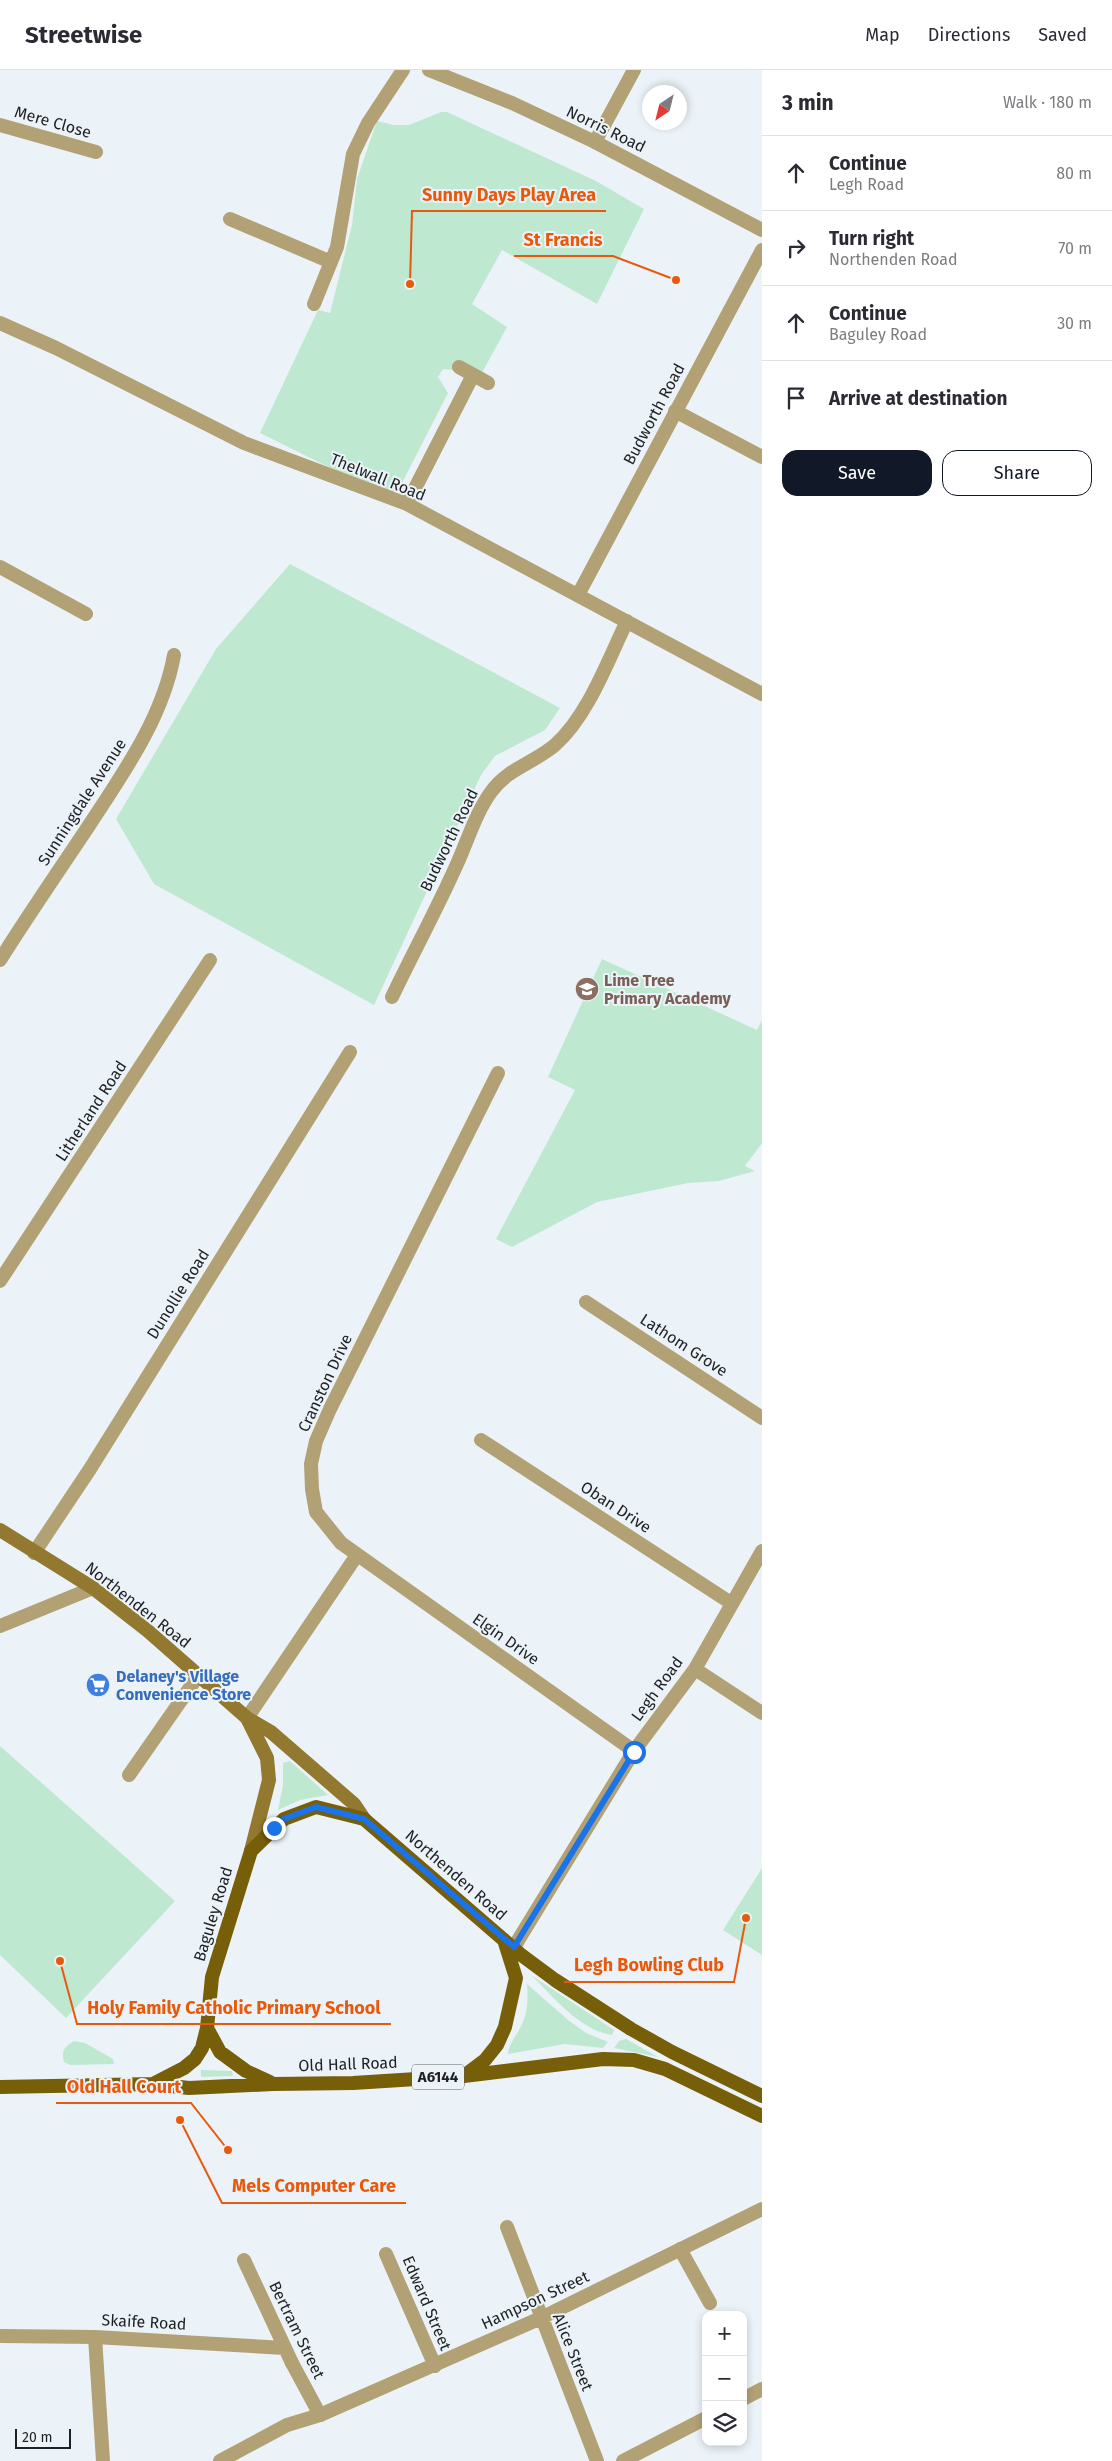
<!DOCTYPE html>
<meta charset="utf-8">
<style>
body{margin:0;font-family:"Fira Sans",sans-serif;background:#f2f2f3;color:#2b2b33}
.controls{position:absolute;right:15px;bottom:15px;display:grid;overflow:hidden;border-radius:10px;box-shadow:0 2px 8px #0003}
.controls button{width:45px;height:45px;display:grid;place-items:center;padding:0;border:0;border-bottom:1px solid #e1e1e2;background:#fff;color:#2b2b33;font:25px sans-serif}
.compass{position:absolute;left:642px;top:15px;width:45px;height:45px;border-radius:50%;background:#fff;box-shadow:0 2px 8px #0003;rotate:215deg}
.scale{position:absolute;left:15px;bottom:12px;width:56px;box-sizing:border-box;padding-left:5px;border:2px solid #1e2022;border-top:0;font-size:14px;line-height:18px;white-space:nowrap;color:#1e2022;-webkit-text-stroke:4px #ebf3f8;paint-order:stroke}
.stop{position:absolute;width:15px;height:15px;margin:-11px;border:4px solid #1a73e8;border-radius:50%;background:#fff}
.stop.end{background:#1a73e8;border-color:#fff;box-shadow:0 1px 5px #0008}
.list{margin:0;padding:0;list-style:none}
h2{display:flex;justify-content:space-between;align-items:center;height:65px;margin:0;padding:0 20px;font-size:21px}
h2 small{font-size:16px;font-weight:400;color:#7c7c81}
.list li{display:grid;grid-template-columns:32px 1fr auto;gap:15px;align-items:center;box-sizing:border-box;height:75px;padding:0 20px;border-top:1px solid #e1e1e2}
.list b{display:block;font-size:19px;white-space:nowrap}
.list p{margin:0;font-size:16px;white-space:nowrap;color:#7c7c81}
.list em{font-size:16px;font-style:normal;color:#7c7c81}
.actions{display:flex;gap:10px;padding:15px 20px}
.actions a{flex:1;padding:11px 0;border:1px solid #111827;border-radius:15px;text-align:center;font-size:18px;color:#111827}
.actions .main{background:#111827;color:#fff}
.icon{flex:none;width:28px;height:28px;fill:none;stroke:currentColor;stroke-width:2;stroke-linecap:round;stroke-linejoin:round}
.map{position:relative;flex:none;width:762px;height:2391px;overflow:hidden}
header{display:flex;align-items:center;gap:30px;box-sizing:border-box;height:70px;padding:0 25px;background:#fff;border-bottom:1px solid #e1e1e2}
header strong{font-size:24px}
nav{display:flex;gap:28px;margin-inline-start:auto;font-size:18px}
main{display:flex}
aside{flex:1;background:#fff}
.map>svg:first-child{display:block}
</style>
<header>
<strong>Streetwise</strong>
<nav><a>Map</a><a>Directions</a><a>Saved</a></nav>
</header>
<main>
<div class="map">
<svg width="762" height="2391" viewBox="0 0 762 2391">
<rect width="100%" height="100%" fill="#ebf3f8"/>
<path fill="#bfe8d0" d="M 441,42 L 447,42 L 596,111 L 644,139 L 597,234 L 502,180 L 472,234 L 507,257 L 478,310 L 455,300 L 443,299 L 438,307 L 448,323 L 401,415 L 391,424 L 383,424 L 260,363 L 318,240 L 330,243 L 352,155 L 357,109 L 377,51 L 394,55 L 409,55 Z
M 290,494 L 560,638 L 545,660 L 495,686 L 481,705 L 374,935 L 154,814 L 116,749 L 216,579 Z
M 602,889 L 757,960 L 762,950 L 762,1073 L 745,1096 L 755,1101 L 719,1111 L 688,1113 L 597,1132 L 512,1177 L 496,1169 L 575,1020 L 548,1007 Z
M 0,1676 L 175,1831 L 66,1948 L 0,1885 Z
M 290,1691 L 328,1725 L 300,1730 L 278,1740 L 283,1715 L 283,1693 Z
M 762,1798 L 762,1885 L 723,1860 Z
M 531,1905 L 614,1960 L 612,1965 C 579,1960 554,1927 531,1905 Z
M 527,1914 L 568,1950 L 586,1963 L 608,1972 L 603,1978 L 565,1974 L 508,1984 C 508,1975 519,1962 523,1952 C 528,1940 528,1927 527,1914 Z
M 626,1969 L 658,1987 L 614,1978 L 619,1971 Z
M 74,1971 L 85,1973 L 113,1989 L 114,1994 L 70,1995 L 64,1992 C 61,1981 64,1977 74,1971 Z
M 201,2000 L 232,2001 L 233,2006 L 201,2007 Z"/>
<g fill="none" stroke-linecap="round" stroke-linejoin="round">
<path stroke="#b2a174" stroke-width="14" d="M 680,2179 L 710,2233
M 292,2293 L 320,2345"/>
<path stroke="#b2a174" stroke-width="14" d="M 0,55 L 96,82
M 595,72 L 634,0
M 230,149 L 331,192
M 314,234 L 337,177 L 353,84 L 368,53 L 403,0
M 0,253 L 56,278 L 244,373 L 407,434 L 762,624
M 459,297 L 488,313
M 675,341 L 762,387
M 407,434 L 473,305
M 0,497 L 86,544
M 578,525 L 762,180
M 0,890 C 29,844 60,799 90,754 C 124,702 163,647 174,585
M 392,927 C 413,883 437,839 457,794 C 468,770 475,744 491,722 C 508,698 534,693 555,675 C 588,646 608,590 627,551
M 498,1003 L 330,1339 L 316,1371 L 311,1394 L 312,1419 L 316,1442 L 341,1473 L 634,1681
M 0,1211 L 210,890
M 586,1232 L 762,1348
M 481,1370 L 731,1533
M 34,1483 L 90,1399 L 350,982
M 0,1556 L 93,1518
M 695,1599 L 762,1643
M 247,1648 L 357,1485
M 129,1705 L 198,1606
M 514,1877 L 634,1681 L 695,1599 L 762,1481
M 507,2157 L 597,2391
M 386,2184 L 435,2296
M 244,2190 L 292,2293
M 0,2266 L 95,2267 L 285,2278
M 95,2267 L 103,2391
M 743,2329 L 762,2319
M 220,2391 L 287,2355 L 320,2345 L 541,2248 L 762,2139
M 623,2391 L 706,2348"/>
<path stroke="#b2a174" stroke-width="14" d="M 429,0 L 512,33 L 595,72 L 762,160"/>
<path stroke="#93792f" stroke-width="14" d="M 0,1460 L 93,1518 L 148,1561 L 247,1648 L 271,1662 L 354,1734 L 364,1749
M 247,1648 L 267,1688 L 269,1710 L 251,1781"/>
<path stroke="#775e09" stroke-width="14" d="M 207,1958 L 220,1982 L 246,2001 L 270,2012
M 465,2005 L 485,1990 L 497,1975 L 505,1957 L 516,1908 L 504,1870
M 153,2014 L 184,1998 L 195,1989 L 202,1978 L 207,1958 L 212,1907 L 251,1781 L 284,1749 L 316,1737 L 364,1749 L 520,1884 L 555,1910 L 631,1959 L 672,1982 L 762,2026
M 0,2017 L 153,2014 L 189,2018 L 273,2014 L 353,2013 L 464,2006 L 603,1989 L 634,1990 L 665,1999 L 762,2046"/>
</g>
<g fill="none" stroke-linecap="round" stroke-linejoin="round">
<path stroke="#1a73e8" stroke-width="6" d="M 274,1758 L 284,1749 L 316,1737 L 364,1749 L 514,1877 L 634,1682"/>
</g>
<defs>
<g id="school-disc" transform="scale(1.25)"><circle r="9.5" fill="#8d6e63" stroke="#ebf3f8"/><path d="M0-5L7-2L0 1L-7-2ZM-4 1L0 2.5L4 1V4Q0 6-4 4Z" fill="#fff"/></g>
<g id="supermarket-disc" transform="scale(1.25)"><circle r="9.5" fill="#3f7fe0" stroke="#ebf3f8"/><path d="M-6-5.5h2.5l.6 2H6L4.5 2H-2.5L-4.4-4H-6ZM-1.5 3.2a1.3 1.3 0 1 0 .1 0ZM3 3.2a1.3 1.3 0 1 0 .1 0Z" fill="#fff"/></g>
</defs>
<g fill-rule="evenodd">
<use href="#school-disc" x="587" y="919"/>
<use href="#supermarket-disc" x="98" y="1615"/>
</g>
<g text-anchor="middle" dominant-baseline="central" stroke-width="4" stroke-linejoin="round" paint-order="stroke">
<rect fill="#ebf3f8" stroke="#5c5f62" stroke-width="1" x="412" y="1994.5" width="52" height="25" rx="4"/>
<g font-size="15" font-weight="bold" fill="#1e2022">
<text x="438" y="2007">A6144</text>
</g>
<g font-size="16" fill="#1e2022" stroke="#ebf3f8">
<text transform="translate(53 52) rotate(16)">Mere Close</text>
<text transform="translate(606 59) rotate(26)">Norris Road</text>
<text transform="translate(654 344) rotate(-62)">Budworth Road</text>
<text transform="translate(378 407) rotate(22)">Thelwall Road</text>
<text transform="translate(82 732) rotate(-57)">Sunningdale Avenue</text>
<text transform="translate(449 770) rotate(-64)">Budworth Road</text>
<text transform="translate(91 1041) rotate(-57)">Litherland Road</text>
<text transform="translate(178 1224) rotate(-58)">Dunollie Road</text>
<text transform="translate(684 1275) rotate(33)">Lathom Grove</text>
<text transform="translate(325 1313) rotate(-65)">Cranston Drive</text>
<text transform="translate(616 1437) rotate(33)">Oban Drive</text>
<text transform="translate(138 1535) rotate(38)">Northenden Road</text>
<text transform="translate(506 1569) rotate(35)">Elgin Drive</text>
<text transform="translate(657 1619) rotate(-54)">Legh Road</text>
<text transform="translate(456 1805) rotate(41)">Northenden Road</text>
<text transform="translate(213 1844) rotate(-73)">Baguley Road</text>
<text transform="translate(348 1994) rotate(-2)">Old Hall Road</text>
<text transform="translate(535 2230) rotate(-25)">Hampson Street</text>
<text transform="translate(427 2233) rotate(67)">Edward Street</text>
<text transform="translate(144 2252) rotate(3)">Skaife Road</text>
<text transform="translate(297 2260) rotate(64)">Bertram Street</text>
<text transform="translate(573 2282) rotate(68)">Alice Street</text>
</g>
<g font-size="16" font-weight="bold" fill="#785e54" stroke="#ebf3f8" text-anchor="start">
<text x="604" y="910">Lime Tree<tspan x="604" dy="18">Primary Academy</tspan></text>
</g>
<g font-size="16" font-weight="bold" fill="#366cbe" stroke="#ebf3f8" text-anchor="start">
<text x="116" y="1606">Delaney's Village<tspan x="116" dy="18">Convenience Store</tspan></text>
</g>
</g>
<path fill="none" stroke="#e8590c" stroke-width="2" d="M410 214L412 141H606M676 210L613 186H514M746 1848L734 1912H564M60 1891L77 1954H391M228 2080L191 2033H56M180 2050L222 2133H406"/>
<g fill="#e8590c" stroke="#ebf3f8" stroke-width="2">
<circle cx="410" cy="214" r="5"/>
<circle cx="676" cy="210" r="5"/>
<circle cx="746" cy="1848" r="5"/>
<circle cx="60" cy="1891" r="5"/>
<circle cx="228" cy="2080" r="5"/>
<circle cx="180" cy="2050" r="5"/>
</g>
<g font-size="18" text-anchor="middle" font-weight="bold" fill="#e8590c" stroke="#ebf3f8" stroke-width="4" stroke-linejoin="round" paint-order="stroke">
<text x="509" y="131">Sunny Days Play Area</text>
<text x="563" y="176">St Francis</text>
<text x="649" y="1901">Legh Bowling Club</text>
<text x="234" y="1944">Holy Family Catholic Primary School</text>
<text x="124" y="2023">Old Hall Court</text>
<text x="314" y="2122">Mels Computer Care</text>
</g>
</svg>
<div class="controls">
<button>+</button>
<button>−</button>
<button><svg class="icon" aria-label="layers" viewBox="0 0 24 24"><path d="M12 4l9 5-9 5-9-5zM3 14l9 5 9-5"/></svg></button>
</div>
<svg class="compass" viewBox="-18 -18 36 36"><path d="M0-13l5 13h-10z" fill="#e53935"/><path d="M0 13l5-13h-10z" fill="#7c7c81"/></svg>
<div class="scale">20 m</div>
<div class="stop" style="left:634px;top:1682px"></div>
<div class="stop end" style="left:274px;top:1758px"></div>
</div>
<aside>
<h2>3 min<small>Walk · 180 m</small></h2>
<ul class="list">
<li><svg class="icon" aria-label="ahead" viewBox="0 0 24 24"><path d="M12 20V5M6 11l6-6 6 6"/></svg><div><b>Continue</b><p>Legh Road</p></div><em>80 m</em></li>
<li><svg class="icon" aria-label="right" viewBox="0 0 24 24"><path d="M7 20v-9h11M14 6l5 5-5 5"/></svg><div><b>Turn right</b><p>Northenden Road</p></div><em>70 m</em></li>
<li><svg class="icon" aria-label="ahead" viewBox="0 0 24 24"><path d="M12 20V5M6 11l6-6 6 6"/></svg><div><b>Continue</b><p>Baguley Road</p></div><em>30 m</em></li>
<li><svg class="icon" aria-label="arrive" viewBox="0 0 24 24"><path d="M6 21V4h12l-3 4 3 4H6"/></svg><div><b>Arrive at destination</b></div></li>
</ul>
<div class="actions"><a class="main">Save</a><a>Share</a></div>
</aside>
</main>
